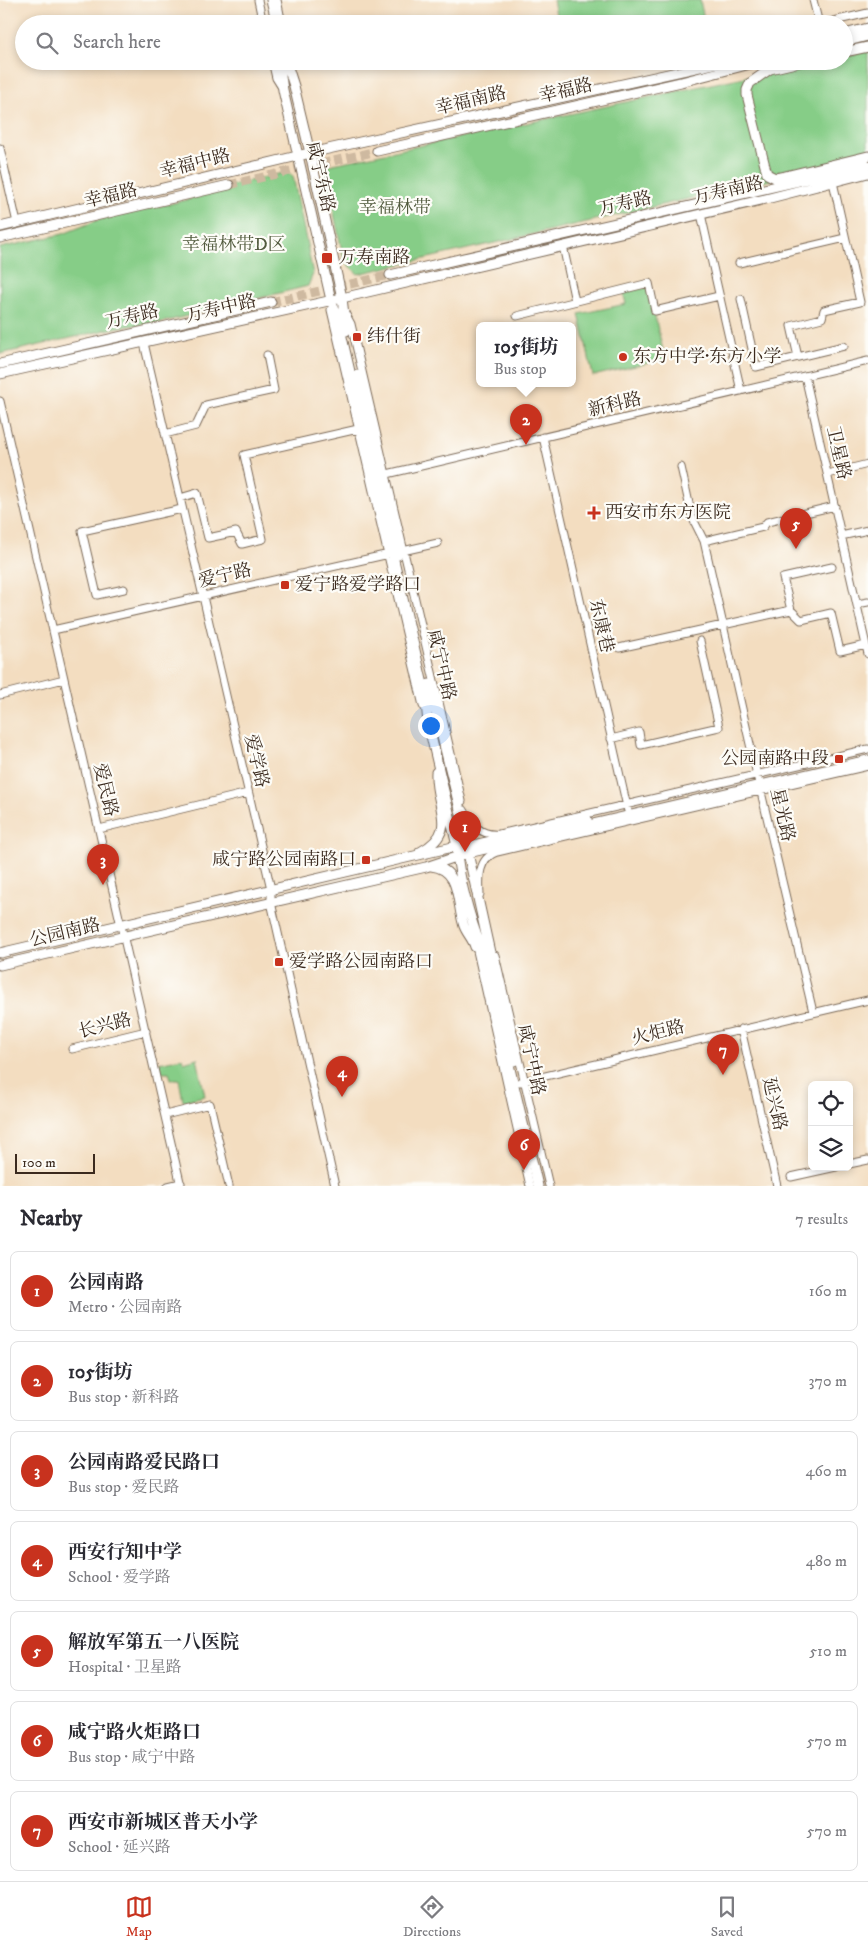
<!DOCTYPE html>
<meta charset="utf-8">
<style>
body{margin:0;font-family:"IM FELL DW Pica","Noto Serif SC",serif;background:#f7f7f7;color:#2b2b33}
.controls{position:absolute;right:15px;bottom:15px;display:grid;overflow:hidden;border-radius:8px;box-shadow:0 2px 8px #0003}
.controls button{width:45px;height:45px;display:grid;place-items:center;padding:0;border:0;border-bottom:1px solid #e1e1e2;background:#fff;color:#2b2b33;font:25px sans-serif}
.scale{position:absolute;left:15px;bottom:12px;width:80px;box-sizing:border-box;padding-left:5px;border:2px solid #3b2a1e;border-top:0;font-size:14px;line-height:18px;white-space:nowrap;color:#3b2a1e;-webkit-text-stroke:4px #fdfcf7;paint-order:stroke}
.you{position:absolute;left:430px;top:725px;width:18px;height:18px;margin:-12px;border:4px solid #fff;border-radius:50%;background:#1a73e8;box-shadow:0 0 0 8px #1a73e833}
.badge{display:grid;place-items:center;width:32px;height:32px;border-radius:50%;background:#c8321e;color:#fff;font-size:16px;font-weight:700}
.pin{position:absolute;translate:-50% -41px;filter:drop-shadow(0 1px 2px #0008)}
.pin::after{content:'';position:absolute;top:26px;width:18px;height:15px;background:inherit;clip-path:polygon(0 0,100% 0,50% 100%)}
.popup{position:absolute;left:476px;top:322px;width:100px;height:65px;box-sizing:border-box;display:grid;place-content:center;border-radius:8px;background:#fff;filter:drop-shadow(0 1px 4px #0005);font-size:16px;white-space:nowrap;color:#7c7c81}
.popup b{font-size:19px;color:#2b2b33}
.popup::after{content:'';position:absolute;left:50%;top:100%;margin-left:-10px;border:10px solid transparent;border-top-color:#fff}
.list{margin:0;padding:0;list-style:none}
h2{display:flex;justify-content:space-between;align-items:center;height:65px;margin:0;padding:0 20px;font-size:21px}
h2 small{font-size:16px;font-weight:400;color:#7c7c81}
.list li{display:grid;grid-template-columns:32px 1fr auto;gap:15px;align-items:center;box-sizing:border-box;height:80px;margin:0 10px 10px;padding:0 10px;border:1px solid #e1e1e2;border-radius:8px}
.list b{display:block;font-size:19px;white-space:nowrap}
.list p{margin:0;font-size:16px;white-space:nowrap;color:#7c7c81}
.list em{font-size:16px;font-style:normal;color:#7c7c81}
.icon{flex:none;width:28px;height:28px;fill:none;stroke:currentColor;stroke-width:2;stroke-linecap:round;stroke-linejoin:round}
.map{position:relative;flex:none;width:868px;height:1186px;overflow:hidden}
.search{position:absolute;background:#fff;box-shadow:0 2px 8px #0003;left:15px;right:15px;top:15px;height:55px;display:flex;align-items:center;gap:12px;box-sizing:border-box;padding:0 18px;border-radius:28px;color:#7c7c81;font-size:19px}
.sheet{height:695px;background:#fff}
nav{display:flex;justify-content:space-around;align-items:center;box-sizing:border-box;height:70px;border-top:1px solid #e1e1e2;background:#fff;font-size:14px;color:#7c7c81}
nav a{display:grid;justify-items:center;gap:2px}
nav .on{color:#c8321e}
.map>svg:first-child{display:block}
</style>
<div class="map">
<svg width="868" height="1186" viewBox="0 0 868 1186">
<rect width="100%" height="100%" fill="#fdfcf7"/>
<filter id="ink" filterUnits="userSpaceOnUse"><feTurbulence type="fractalNoise" baseFrequency=".02" numOctaves="2"/><feDisplacementMap in="SourceGraphic" scale="10" xChannelSelector="R" yChannelSelector="G"/><feConvolveMatrix kernelMatrix="1 2 1 2 8 2 1 2 1" color-interpolation-filters="sRGB"/></filter>
<filter id="wash" filterUnits="userSpaceOnUse"><feTurbulence type="fractalNoise" baseFrequency=".0096" numOctaves="4" result="noise"/><feDisplacementMap in="SourceGraphic" scale="20" xChannelSelector="R" yChannelSelector="G"/><feGaussianBlur stdDeviation="1.12" result="paint"/><feColorMatrix in="noise" values="0 0 0 0 0 0 0 0 0 0 0 0 0 0 0 0 0 1.4 0 .05"/><feComposite in="paint" operator="in"/></filter>
<g filter="url(#wash)">
<rect width="100%" height="100%" fill="#f3ddc0"/>
<path fill="#86cd87" stroke="#607c52" d="M 553,0 L 700,0 L 705,24 L 558,24 Z
M 868,51 L 868,158 L 358,274 L 344,261 L 324,166 L 820,61 L 844,61 L 844,56 Z
M 287,172 L 293,176 L 313,274 L 308,286 L 159,323 L 119,327 L 0,354 L 0,248 L 63,234 L 98,220 L 191,199 L 194,194 Z
M 648,287 L 665,359 L 593,376 L 579,314 L 626,304 L 623,292 Z
M 182,1058 L 184,1062 L 197,1058 L 205,1096 L 183,1101 L 179,1079 L 171,1079 L 169,1072 L 161,1072 L 159,1063 Z"/>
</g>
<g filter="url(#ink)">
<g fill="none" stroke-linecap="round" stroke-linejoin="round">
<path stroke="#ceb9a0" stroke-width="9" stroke-dasharray="9 4.5" stroke-linecap="butt" d="M 229,185 L 377,151
M 271,302 L 390,275"/>
<g stroke="#7b6957" stroke-width="9">
<path id="minor" d="M 258,0 L 263,24
M 277,0 L 282,24
M 813,0 L 819,24
M 821,24 L 868,13
M 272,61 L 276,78 L 281,86
M 0,148 L 17,223
M 701,214 L 741,391
M 563,246 L 575,301
M 739,263 L 845,238
M 741,299 L 756,367 L 798,357 L 791,326 L 822,318 L 824,310 L 860,302 L 833,182
M 331,310 L 423,706
M 345,313 L 351,324 L 462,801
M 517,316 L 649,283 L 655,311 L 719,296
M 144,343 L 271,889 L 271,902 L 335,1186
M 798,357 L 844,346
M 805,376 L 868,654
M 0,401 L 181,1186
M 165,434 L 196,426 L 206,405 L 274,390 L 267,355
M 543,437 L 630,820
M 681,467 L 692,517 L 704,541 L 757,775 L 813,1012
M 828,474 L 868,464
M 370,478 L 868,361
M 180,498 L 197,493 L 208,538 L 236,532 L 242,544 L 263,539 L 244,455 L 358,429
M 841,536 L 868,530
M 704,541 L 763,527 L 767,522 L 835,506
M 124,589 L 97,595 L 82,531 L 182,509
M 857,604 L 868,602
M 791,610 L 783,578 L 832,567
M 53,630 L 438,543
M 619,648 L 791,610 L 801,620 L 831,613 L 840,651 L 866,645
M 0,695 L 64,679
M 611,739 L 639,732 L 641,745 L 719,727 L 700,641
M 464,810 C 472,825 481,836 499,834 L 868,749
M 99,829 L 248,793
M 480,894 C 479,878 478,858 497,852 L 868,766
M 475,942 L 530,1186
M 495,955 L 549,1186
M 741,1029 L 777,1186
M 72,1049 L 146,1031
M 520,1082 L 868,1000
M 165,1115 L 210,1104 L 229,1186
M 849,1164 L 868,1160
M 791,1177 L 836,1167
M 168,1186 L 181,1183"/>
</g>
<g stroke="#7b6957" stroke-width="11">
<path id="major" d="M 271,0 L 277,24
M 844,34 L 868,28
M 844,42 L 868,36
M 844,52 L 868,47
M 279,61 L 283,90 L 331,300 L 338,320 L 425,693 L 428,723 L 457,846 C 457,874 471,921 481,947 L 538,1186
M 286,61 L 294,86 L 310,153 L 342,298 L 346,331
M 804,61 L 770,69 L 750,83 L 747,90 L 747,95 L 767,174 L 775,178 L 781,177 L 868,156
M 377,151 L 681,82 L 762,61
M 0,227 L 310,153 L 727,61
M 0,238 L 229,185
M 390,275 L 868,165
M 0,364 L 271,302
M 0,374 L 342,298 L 770,198 L 868,173
M 357,375 L 398,555
M 429,684 L 469,846 L 468,853 L 514,1061
M 420,852 C 461,830 434,807 436,772
M 431,866 C 462,869 456,904 464,926 C 467,934 473,939 475,947
M 0,953 L 457,846 L 469,846 L 587,819
M 0,965 L 426,867 L 468,853 L 868,760"/>
</g>
<use href="#minor" stroke="#fff" stroke-width="7"/>
<use href="#major" stroke="#fff" stroke-width="9"/>
</g>
</g>
<g fill="#c8321e" stroke="#fdfcf7" stroke-width="2">
<rect x="321" y="252" width="12" height="12" rx="2.5"/>
<rect x="352" y="332" width="10" height="10" rx="2.5"/>
<circle cx="623" cy="357" r="5"/>
<path d="M591.5 505.5h5v5h5v5h-5v5h-5v-5h-5v-5h5z"/>
<rect x="280" y="580" width="10" height="10" rx="2.5"/>
<rect x="834" y="754" width="10" height="10" rx="2.5"/>
<rect x="361" y="855" width="10" height="10" rx="2.5"/>
<rect x="274" y="957" width="10" height="10" rx="2.5"/>
</g>
<g text-anchor="middle" dominant-baseline="central" stroke-width="4.5" stroke-linejoin="round" paint-order="stroke">
<g font-size="18" fill="#3b2a1e" stroke="#fdfcf7">
<text transform="translate(566 91) rotate(-13)">幸福路</text>
<text transform="translate(471 101) rotate(-13)">幸福南路</text>
<text transform="translate(195 164) rotate(-14)">幸福中路</text>
<text transform="translate(320 177) rotate(77)">咸宁东路</text>
<text transform="translate(728 191) rotate(-13)">万寿南路</text>
<text transform="translate(111 196) rotate(-13)">幸福路</text>
<text transform="translate(625 204) rotate(-13)">万寿路</text>
<text transform="translate(221 309) rotate(-13)">万寿中路</text>
<text transform="translate(132 317) rotate(-13)">万寿路</text>
<text transform="translate(615 405) rotate(-13)">新科路</text>
<text transform="translate(838 453) rotate(77)">卫星路</text>
<text transform="translate(225 576) rotate(-13)">爱宁路</text>
<text transform="translate(601 626) rotate(77)">东康巷</text>
<text transform="translate(441 665) rotate(77)">咸宁中路</text>
<text transform="translate(256 761) rotate(77)">爱学路</text>
<text transform="translate(105 790) rotate(77)">爱民路</text>
<text transform="translate(782 815) rotate(77)">星光路</text>
<text transform="translate(65 933) rotate(-13)">公园南路</text>
<text transform="translate(105 1026) rotate(-14)">长兴路</text>
<text transform="translate(658 1033) rotate(-14)">火炬路</text>
<text transform="translate(531 1060) rotate(78)">咸宁中路</text>
<text transform="translate(774 1104) rotate(77)">延兴路</text>
</g>
<g font-size="18" fill="#525b3e" stroke="#fdfcf7">
<text x="395" y="208">幸福林带</text>
<text x="234" y="245">幸福林带D区</text>
</g>
<g font-size="18" fill="#3b2a1e" stroke="#fdfcf7" text-anchor="start">
<text x="338" y="258">万寿南路</text>
<text x="367" y="337">纬什街</text>
<text x="633" y="357">东方中学·东方小学</text>
<text x="605" y="513">西安市东方医院</text>
<text x="295" y="585">爱宁路爱学路口</text>
<text x="829" y="759" text-anchor="end">公园南路中段</text>
<text x="356" y="860" text-anchor="end">咸宁路公园南路口</text>
<text x="289" y="962">爱学路公园南路口</text>
</g>
</g>
</svg>
<div class="controls">
<button><svg class="icon" aria-label="locate" viewBox="0 0 24 24"><circle cx="12" cy="12" r="6"/><path d="M12 2v4M12 18v4M2 12h4M18 12h4"/></svg></button>
<button><svg class="icon" aria-label="layers" viewBox="0 0 24 24"><path d="M12 4l9 5-9 5-9-5zM3 14l9 5 9-5"/></svg></button>
</div>
<div class="scale">100 m</div>
<div class="you"></div>
<div class="pin badge" style="left:465px;top:852px">1</div>
<div class="pin badge" style="left:526px;top:445px">2</div>
<div class="popup"><b>105街坊</b>Bus stop</div>
<div class="pin badge" style="left:103px;top:885px">3</div>
<div class="pin badge" style="left:342px;top:1097px">4</div>
<div class="pin badge" style="left:796px;top:549px">5</div>
<div class="pin badge" style="left:524px;top:1170px">6</div>
<div class="pin badge" style="left:723px;top:1075px">7</div>
<div class="search"><svg class="icon" aria-label="search" viewBox="0 0 24 24"><circle cx="10" cy="10" r="6"/><path d="M15 15l6 6"/></svg>Search here</div>
</div>
<section class="sheet">
<h2>Nearby<small>7 results</small></h2>
<ul class="list">
<li><span class="badge">1</span><div><b>公园南路</b><p>Metro · 公园南路</p></div><em>160 m</em></li>
<li><span class="badge">2</span><div><b>105街坊</b><p>Bus stop · 新科路</p></div><em>370 m</em></li>
<li><span class="badge">3</span><div><b>公园南路爱民路口</b><p>Bus stop · 爱民路</p></div><em>460 m</em></li>
<li><span class="badge">4</span><div><b>西安行知中学</b><p>School · 爱学路</p></div><em>480 m</em></li>
<li><span class="badge">5</span><div><b>解放军第五一八医院</b><p>Hospital · 卫星路</p></div><em>510 m</em></li>
<li><span class="badge">6</span><div><b>咸宁路火炬路口</b><p>Bus stop · 咸宁中路</p></div><em>570 m</em></li>
<li><span class="badge">7</span><div><b>西安市新城区普天小学</b><p>School · 延兴路</p></div><em>570 m</em></li>
</ul>
</section>
<nav>
<a class="on"><svg class="icon" aria-label="map" viewBox="0 0 24 24"><path d="M3 6l6-2 6 2 6-2v14l-6 2-6-2-6 2zM9 4v14M15 6v14"/></svg>Map</a>
<a><svg class="icon" aria-label="directions" viewBox="0 0 24 24"><path d="M12 3l9 9-9 9-9-9zM9 14v-3h6M13 9l2 2-2 2"/></svg>Directions</a>
<a><svg class="icon" aria-label="saved" viewBox="0 0 24 24"><path d="M7 4h10v16l-5-4-5 4z"/></svg>Saved</a>
</nav>
